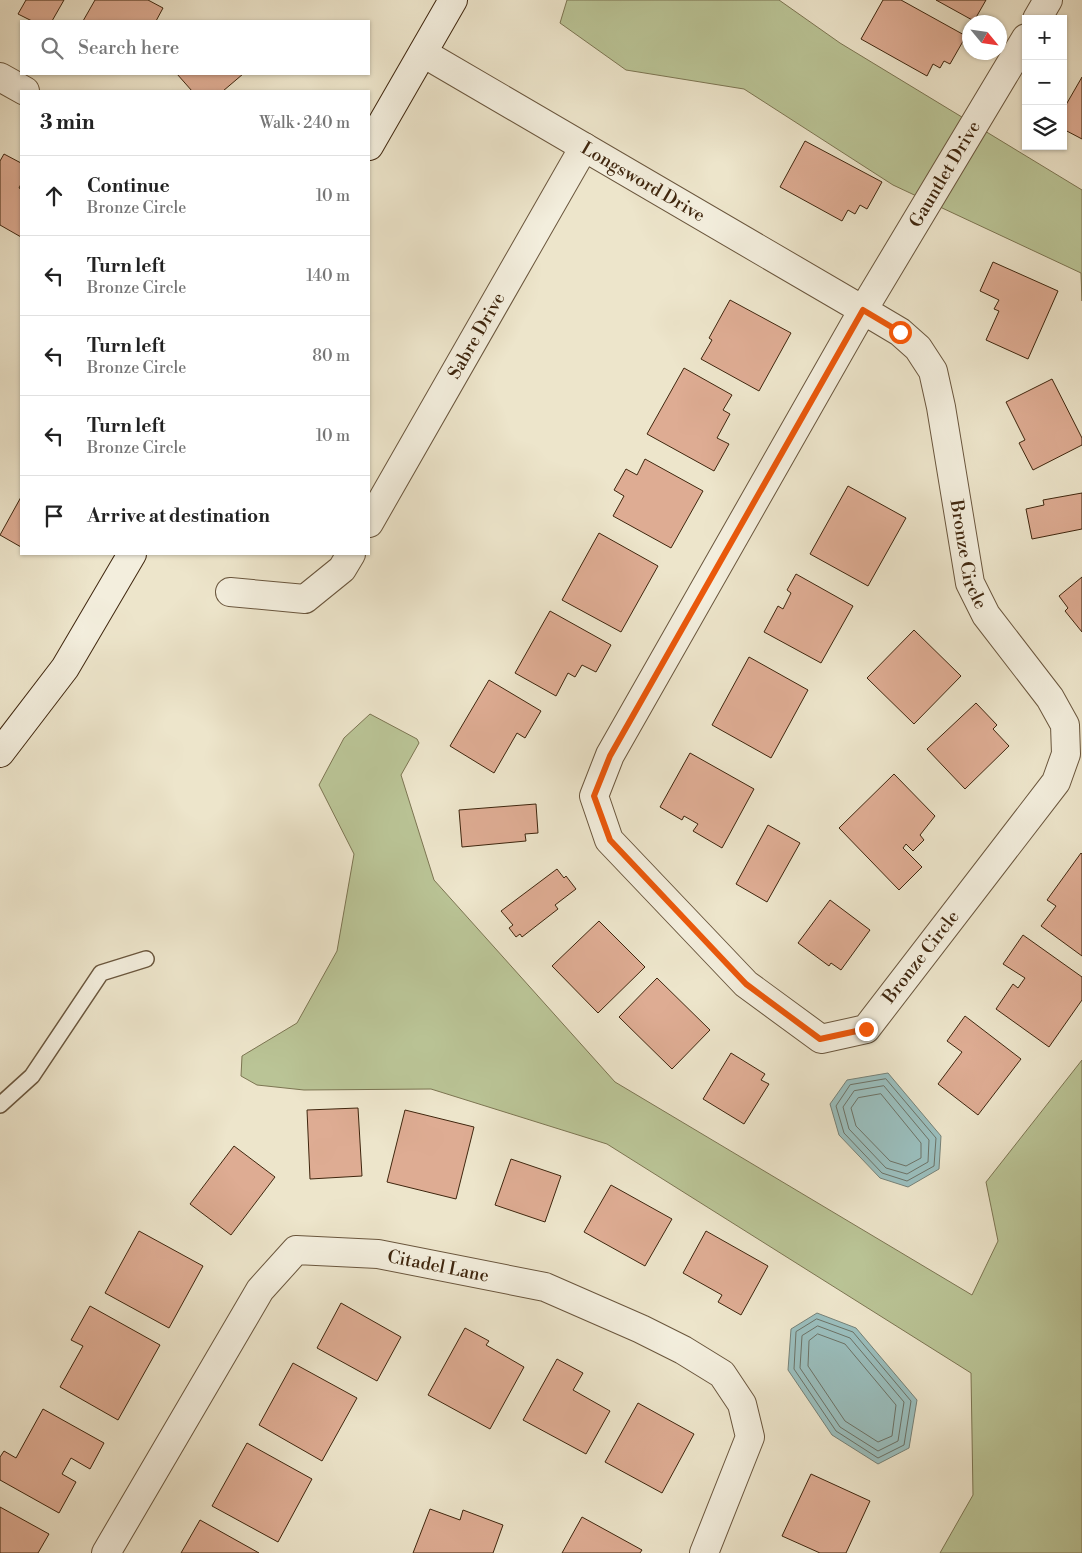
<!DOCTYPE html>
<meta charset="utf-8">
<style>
body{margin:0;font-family:"Libre Bodoni",serif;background:#f6f6f6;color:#222}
.controls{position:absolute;right:15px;top:15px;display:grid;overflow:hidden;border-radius:0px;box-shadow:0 1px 4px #0004}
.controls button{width:45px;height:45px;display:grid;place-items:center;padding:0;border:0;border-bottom:1px solid #e0e0e0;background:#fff;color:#222;font:25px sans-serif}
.compass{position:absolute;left:962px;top:15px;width:45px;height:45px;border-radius:50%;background:#fff;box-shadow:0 1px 4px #0004;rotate:119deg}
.stop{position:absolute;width:15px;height:15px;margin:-11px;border:4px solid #ea580c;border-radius:50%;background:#fff}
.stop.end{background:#ea580c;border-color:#fff;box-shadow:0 1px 5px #0008}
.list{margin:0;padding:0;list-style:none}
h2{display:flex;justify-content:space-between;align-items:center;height:65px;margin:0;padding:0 20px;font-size:21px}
h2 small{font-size:16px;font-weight:400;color:#767676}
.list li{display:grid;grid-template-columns:32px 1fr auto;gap:15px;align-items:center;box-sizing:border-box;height:80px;padding:0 20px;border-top:1px solid #e0e0e0}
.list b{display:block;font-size:19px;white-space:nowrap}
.list p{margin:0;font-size:16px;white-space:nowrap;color:#767676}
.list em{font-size:16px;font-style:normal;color:#767676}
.icon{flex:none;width:28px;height:28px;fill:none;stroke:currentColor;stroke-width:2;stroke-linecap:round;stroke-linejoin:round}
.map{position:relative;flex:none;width:1082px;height:1553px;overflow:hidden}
.search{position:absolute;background:#fff;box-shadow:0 1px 4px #0004;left:20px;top:20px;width:350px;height:55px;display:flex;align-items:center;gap:12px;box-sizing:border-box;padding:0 18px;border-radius:0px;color:#767676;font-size:19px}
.panel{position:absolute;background:#fff;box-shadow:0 1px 4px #0004;left:20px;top:90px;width:350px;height:465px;border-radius:0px}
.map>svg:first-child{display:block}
</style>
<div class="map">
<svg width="1082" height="1553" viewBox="0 0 1082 1553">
<rect width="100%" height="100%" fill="#ede5cb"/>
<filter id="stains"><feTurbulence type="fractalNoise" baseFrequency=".004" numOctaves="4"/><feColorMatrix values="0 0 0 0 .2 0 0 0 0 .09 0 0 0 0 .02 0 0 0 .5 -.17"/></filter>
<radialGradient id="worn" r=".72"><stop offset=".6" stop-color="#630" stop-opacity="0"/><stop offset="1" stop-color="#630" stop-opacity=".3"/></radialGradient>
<path fill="#bac496" stroke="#7c7552" d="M 567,0 L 779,0 L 840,43 L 1082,190 L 1082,301 L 1081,273 L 893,185 L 744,89 L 626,70 L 560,23 Z
M 370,714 L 417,739 L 419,743 L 401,775 L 434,880 L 615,1082 L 972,1295 L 998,1241 L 986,1182 L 1082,1060 L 1082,1553 L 940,1553 L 973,1495 L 971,1373 L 607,1144 L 431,1089 L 304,1090 L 257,1085 L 241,1076 L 242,1056 L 297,1023 L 337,951 L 354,854 L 319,785 L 344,738 Z"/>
<path fill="#9abebd" stroke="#768177" d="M 888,1073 L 941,1136 L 939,1169 L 908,1187 L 880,1178 L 839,1135 L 830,1104 L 847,1080 Z
M 817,1313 L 856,1328 L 917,1400 L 909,1448 L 878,1464 L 832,1435 L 788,1370 L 791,1329 Z"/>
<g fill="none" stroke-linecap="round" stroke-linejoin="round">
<path stroke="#6c7266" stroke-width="1" d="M 886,1079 L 936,1138 L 934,1166 L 907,1181 L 882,1173 L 844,1133 L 836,1106 L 850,1085 Z
M 884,1086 L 929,1140 L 928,1162 L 907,1174 L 886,1168 L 849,1129 L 843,1107 L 854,1091 Z
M 881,1094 L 921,1143 L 921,1158 L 906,1166 L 890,1161 L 856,1126 L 851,1108 L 858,1098 Z
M 817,1319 L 853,1332 L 911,1401 L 904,1445 L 878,1458 L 836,1431 L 794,1369 L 796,1332 Z
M 818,1326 L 850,1338 L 904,1402 L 898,1441 L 878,1451 L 840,1427 L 800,1368 L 802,1336 Z
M 818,1334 L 845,1344 L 896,1405 L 892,1436 L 878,1442 L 845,1421 L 808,1366 L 809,1341 Z"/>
</g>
<path fill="#deac93" stroke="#3f260e" d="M 26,0 L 64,0 L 52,21 L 32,21 L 18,14 Z
M 95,0 L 148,0 L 163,8 L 156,21 L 83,21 Z
M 883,0 L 901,0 L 966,36 L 950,64 L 944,61 L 940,68 L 933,64 L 927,76 L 861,39 Z
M 936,0 L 986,0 L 974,21 Z
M 177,74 L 243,74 L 223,91 L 192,91 Z
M 1082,77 L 1082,139 L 1063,129 L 1063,110 Z
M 805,141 L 882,182 L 867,209 L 860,205 L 855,214 L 848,210 L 842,221 L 780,187 Z
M 4,154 L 21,163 L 21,184 L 19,188 L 21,189 L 21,237 L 0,225 L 0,161 Z
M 993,262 L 1058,291 L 1028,359 L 986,340 L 999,311 L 994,309 L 999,300 L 980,291 Z
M 730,300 L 791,333 L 759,391 L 701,359 L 712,340 L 709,338 Z
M 684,368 L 732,395 L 723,410 L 730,414 L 717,438 L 729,444 L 714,471 L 647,434 Z
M 1052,379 L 1082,438 L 1082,445 L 1033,470 L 1019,443 L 1025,440 L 1006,402 Z
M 645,459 L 703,491 L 671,548 L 613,516 L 624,496 L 614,490 L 626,469 L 637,475 Z
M 848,486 L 906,518 L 868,586 L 810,554 Z
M 1082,493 L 1082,529 L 1032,539 L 1026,509 L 1044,505 L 1043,500 Z
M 21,497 L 21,547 L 0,535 Z
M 599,533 L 658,566 L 621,632 L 562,600 Z
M 796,574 L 853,606 L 821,663 L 764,632 L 778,606 L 783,609 L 791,593 L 787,590 Z
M 1082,577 L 1082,632 L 1065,611 L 1068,608 L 1059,596 Z
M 550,611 L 611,645 L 596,672 L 582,665 L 575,677 L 568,673 L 556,696 L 515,673 Z
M 914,630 L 961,676 L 914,724 L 867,678 Z
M 749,657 L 808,690 L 771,758 L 712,725 Z
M 489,680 L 541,711 L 525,738 L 517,733 L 494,773 L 450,746 Z
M 976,703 L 997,725 L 993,729 L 1009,746 L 965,789 L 927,749 Z
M 690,753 L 754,789 L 722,848 L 693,831 L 698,824 L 684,816 L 682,820 L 660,807 Z
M 894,774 L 935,816 L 920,835 L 924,840 L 913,851 L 906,844 L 903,848 L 922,867 L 899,890 L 839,828 Z
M 536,804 L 538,833 L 525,834 L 526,841 L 462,847 L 459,810 Z
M 768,825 L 800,843 L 767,902 L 736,884 Z
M 1081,853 L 1082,854 L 1082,956 L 1041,926 L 1056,906 L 1047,900 Z
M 557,869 L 564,878 L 566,876 L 576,889 L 555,905 L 558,909 L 522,937 L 520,934 L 516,937 L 509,928 L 513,925 L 501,911 Z
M 830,900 L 870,930 L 841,970 L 831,963 L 829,966 L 798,943 Z
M 599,921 L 645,967 L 598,1013 L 552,966 Z
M 1023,935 L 1082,977 L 1082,1000 L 1049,1047 L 996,1009 L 1013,984 L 1018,988 L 1025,978 L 1003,964 Z
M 657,978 L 710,1030 L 672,1069 L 619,1017 Z
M 965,1016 L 1021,1059 L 978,1115 L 938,1084 L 962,1052 L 947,1041 Z
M 731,1053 L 765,1074 L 761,1080 L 769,1084 L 744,1124 L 703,1099 Z
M 358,1108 L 362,1176 L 310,1179 L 307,1110 Z
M 405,1110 L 474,1127 L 456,1199 L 387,1182 Z
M 234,1146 L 275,1177 L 231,1235 L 190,1204 Z
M 511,1159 L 561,1176 L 545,1222 L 495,1205 Z
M 611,1185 L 672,1219 L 645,1266 L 584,1232 Z
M 139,1231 L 203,1266 L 169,1328 L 105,1293 Z
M 706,1231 L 768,1266 L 741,1315 L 718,1302 L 722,1295 L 683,1273 Z
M 341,1303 L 401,1337 L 377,1381 L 317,1348 Z
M 90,1306 L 160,1345 L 118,1420 L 60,1387 L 83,1346 L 71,1340 Z
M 465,1328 L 489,1341 L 486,1345 L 524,1367 L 490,1429 L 428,1395 Z
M 557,1359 L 583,1373 L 573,1390 L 610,1411 L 586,1454 L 523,1420 Z
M 293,1363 L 357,1398 L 322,1461 L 259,1425 Z
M 638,1403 L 694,1434 L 662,1493 L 605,1462 Z
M 43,1409 L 104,1443 L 90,1469 L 71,1458 L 62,1474 L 76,1482 L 59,1513 L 0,1480 L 0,1457 L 4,1451 L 16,1458 Z
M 247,1443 L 312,1479 L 278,1542 L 212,1506 Z
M 811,1474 L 870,1501 L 846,1553 L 820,1553 L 782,1536 Z
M 0,1507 L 49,1534 L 38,1553 L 0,1553 Z
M 430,1509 L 460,1520 L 463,1510 L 503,1525 L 493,1553 L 413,1553 Z
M 582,1517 L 642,1550 L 640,1553 L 562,1553 Z
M 200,1520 L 259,1553 L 181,1553 Z"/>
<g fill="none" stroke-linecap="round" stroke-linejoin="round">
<g stroke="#6a563d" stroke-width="18">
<path id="lane" d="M 0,1105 L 32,1076 L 101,973 L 146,959"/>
</g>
<g stroke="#6a563d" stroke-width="30">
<g id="street">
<path d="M 1037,19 L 1048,0"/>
<path id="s1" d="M 423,53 L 863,310 L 900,332 L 918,348 L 933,371 L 941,407 L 970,583 L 986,615 L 1050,698 L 1065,725 L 1066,754 L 1056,782 L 866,1029 L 821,1039 L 746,984 L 609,840 L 594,796 L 610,755 L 863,310 L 1026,38"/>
<path d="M 0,77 L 25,91"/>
<path id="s2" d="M 369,523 L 584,147"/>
<path d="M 230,592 L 305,599 L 342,569 L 351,554"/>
<path id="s3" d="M 106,1553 L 260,1290 L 296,1250 L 378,1254 L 545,1287 L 641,1329 L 683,1350 L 722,1374 L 742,1404 L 750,1437 L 704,1553"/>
</g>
</g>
<g stroke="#3f260e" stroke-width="30">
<path id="secondary" d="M 369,146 L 453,0
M 0,753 L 65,668 L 132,554"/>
</g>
<use href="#lane" stroke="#f3eedd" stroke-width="15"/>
<use href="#street" stroke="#f3eedd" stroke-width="28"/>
<use href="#secondary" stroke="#f3eedd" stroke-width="28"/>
</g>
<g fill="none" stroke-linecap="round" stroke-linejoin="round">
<path stroke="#ea580c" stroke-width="6" d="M 866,1029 L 820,1039 L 746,984 L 610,840 L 594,796 L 610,756 L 863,310 L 900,332"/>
</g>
<g text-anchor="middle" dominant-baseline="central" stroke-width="5" stroke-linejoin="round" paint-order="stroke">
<g font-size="18" fill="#3f260e" stroke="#f3eedd">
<text stroke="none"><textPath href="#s1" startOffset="2460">Gauntlet Drive</textPath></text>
<text stroke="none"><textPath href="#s1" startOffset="255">Longsword Drive</textPath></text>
<text stroke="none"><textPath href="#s2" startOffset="216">Sabre Drive</textPath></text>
<text stroke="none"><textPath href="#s1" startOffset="791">Bronze Circle</textPath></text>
<text transform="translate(921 957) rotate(-52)">Bronze Circle</text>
<text stroke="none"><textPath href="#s3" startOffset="502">Citadel Lane</textPath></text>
</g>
</g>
<rect width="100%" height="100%" filter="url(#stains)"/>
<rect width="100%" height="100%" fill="url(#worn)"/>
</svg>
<div class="controls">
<button>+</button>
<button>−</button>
<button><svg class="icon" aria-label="layers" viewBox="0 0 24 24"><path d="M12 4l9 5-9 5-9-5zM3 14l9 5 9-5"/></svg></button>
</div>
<svg class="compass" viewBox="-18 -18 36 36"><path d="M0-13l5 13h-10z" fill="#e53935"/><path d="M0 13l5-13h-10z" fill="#767676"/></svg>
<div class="stop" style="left:900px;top:332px"></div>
<div class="stop end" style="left:866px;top:1029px"></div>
<div class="search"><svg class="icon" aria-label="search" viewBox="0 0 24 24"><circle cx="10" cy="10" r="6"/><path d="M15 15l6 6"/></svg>Search here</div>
<section class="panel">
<h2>3 min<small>Walk · 240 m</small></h2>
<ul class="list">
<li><svg class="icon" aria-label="ahead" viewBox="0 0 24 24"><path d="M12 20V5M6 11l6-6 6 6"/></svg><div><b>Continue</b><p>Bronze Circle</p></div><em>10 m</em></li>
<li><svg class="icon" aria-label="left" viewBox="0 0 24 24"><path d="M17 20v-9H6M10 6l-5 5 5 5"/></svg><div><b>Turn left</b><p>Bronze Circle</p></div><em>140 m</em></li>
<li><svg class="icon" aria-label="left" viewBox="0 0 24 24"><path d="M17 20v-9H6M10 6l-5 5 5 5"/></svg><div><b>Turn left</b><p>Bronze Circle</p></div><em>80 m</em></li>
<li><svg class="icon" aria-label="left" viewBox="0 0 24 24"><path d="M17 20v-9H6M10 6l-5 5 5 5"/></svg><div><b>Turn left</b><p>Bronze Circle</p></div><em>10 m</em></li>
<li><svg class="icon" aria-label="arrive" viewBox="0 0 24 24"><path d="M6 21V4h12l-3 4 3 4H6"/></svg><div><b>Arrive at destination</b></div></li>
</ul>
</section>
</div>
